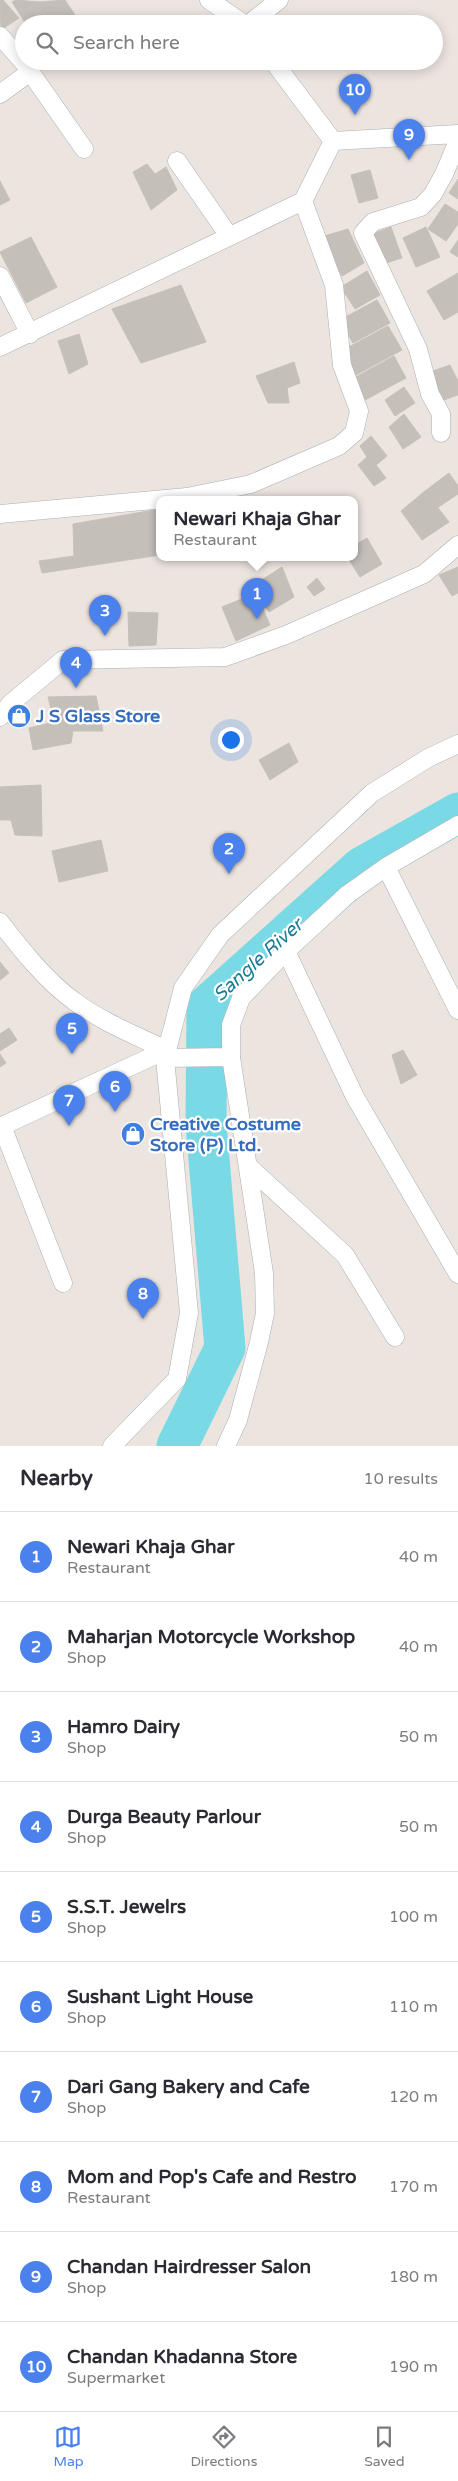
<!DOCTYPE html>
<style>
body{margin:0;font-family:"Varela Round",sans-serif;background:#f2f2f3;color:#2b2b33}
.you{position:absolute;left:230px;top:739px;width:18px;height:18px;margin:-12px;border:4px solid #fff;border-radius:50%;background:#1a73e8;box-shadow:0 0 0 8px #1a73e833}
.badge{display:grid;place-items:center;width:32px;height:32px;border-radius:50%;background:#4b81ed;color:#fff;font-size:16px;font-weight:700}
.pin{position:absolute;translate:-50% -41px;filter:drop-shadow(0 1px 2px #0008)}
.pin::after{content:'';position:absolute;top:26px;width:18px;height:15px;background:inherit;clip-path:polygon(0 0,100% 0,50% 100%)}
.popup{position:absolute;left:156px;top:496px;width:202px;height:65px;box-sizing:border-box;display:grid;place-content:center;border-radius:10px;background:#fff;filter:drop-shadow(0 1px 4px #0005);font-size:16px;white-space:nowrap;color:#7c7c81}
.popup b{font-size:19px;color:#2b2b33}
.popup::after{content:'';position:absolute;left:50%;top:100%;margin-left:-10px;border:10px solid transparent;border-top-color:#fff}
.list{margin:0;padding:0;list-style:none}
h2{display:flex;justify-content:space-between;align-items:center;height:65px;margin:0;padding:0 20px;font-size:21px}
h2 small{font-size:16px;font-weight:400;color:#7c7c81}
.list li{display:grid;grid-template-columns:32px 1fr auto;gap:15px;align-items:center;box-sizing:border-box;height:90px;padding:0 20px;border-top:1px solid #e1e1e2}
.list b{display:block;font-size:19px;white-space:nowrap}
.list p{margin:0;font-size:16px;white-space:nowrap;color:#7c7c81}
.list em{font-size:16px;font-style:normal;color:#7c7c81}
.icon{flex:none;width:28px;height:28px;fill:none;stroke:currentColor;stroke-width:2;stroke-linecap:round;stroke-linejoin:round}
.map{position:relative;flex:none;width:458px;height:1446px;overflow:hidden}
.search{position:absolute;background:#fff;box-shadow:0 2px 12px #0003;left:15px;right:15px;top:15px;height:55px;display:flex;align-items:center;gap:12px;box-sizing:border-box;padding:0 18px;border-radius:28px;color:#7c7c81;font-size:19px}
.sheet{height:965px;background:#fff}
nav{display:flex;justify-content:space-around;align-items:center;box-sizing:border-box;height:70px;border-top:1px solid #e1e1e2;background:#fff;font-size:14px;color:#7c7c81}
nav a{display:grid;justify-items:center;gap:2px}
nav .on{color:#4b81ed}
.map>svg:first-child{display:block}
</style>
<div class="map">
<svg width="458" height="1446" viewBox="0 0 458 1446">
<rect width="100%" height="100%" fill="#ece4df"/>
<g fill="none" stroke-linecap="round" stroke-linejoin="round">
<path stroke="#79dae6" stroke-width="41" d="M 177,1446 L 225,1348 L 206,1124 L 207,1006 L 362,867 L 458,813"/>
</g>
<path fill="#c5bfba" stroke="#c7c0b8" d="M 0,0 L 3,0 L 19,18 L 1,30 Z
M 16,0 L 40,2 L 65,0 L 81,24 L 26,24 L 12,2 Z
M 147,164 L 155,174 L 166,167 L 177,190 L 151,210 L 133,172 Z
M 370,170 L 378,198 L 359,203 L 351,175 Z
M 458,179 L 458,199 L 449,193 Z
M 0,181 L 10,200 L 0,205 Z
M 445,204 L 458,212 L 458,224 L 446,241 L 428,229 Z
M 391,227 L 402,258 L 383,264 L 372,234 Z
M 426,227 L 440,257 L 416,267 L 403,238 Z
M 348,229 L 364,263 L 342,276 L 321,237 Z
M 31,237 L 57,287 L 26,303 L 0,252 Z
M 458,240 L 458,257 L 450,252 Z
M 367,271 L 380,295 L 355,309 L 341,287 Z
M 458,273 L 458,312 L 444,320 L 427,291 Z
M 181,285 L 206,342 L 141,363 L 112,309 Z
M 377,300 L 390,323 L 353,343 L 340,320 Z
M 388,326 L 402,350 L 356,375 L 343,350 Z
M 79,334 L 88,364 L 69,374 L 58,341 Z
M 394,356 L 406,378 L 365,400 L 354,378 Z
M 294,362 L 300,383 L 287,388 L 289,403 L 268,403 L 256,376 Z
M 450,365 L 458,381 L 458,395 L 438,402 L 427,373 Z
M 404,387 L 415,403 L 395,416 L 385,400 Z
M 404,414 L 421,437 L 403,449 L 389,427 Z
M 371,436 L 387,456 L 376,465 L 386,478 L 374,486 L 358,465 L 367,457 L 360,446 Z
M 449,473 L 458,486 L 458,494 L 437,508 L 425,491 Z
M 425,491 L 449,522 L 422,540 L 401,511 Z
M 160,509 L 160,555 L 42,573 L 39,561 L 74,556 L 73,524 Z
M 367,538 L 382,564 L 360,577 L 348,558 L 354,558 L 354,546 Z
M 282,567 L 294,597 L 269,612 L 257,593 L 265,591 L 260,581 Z
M 458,567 L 458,593 L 452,596 L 439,575 Z
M 317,578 L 325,589 L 314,596 L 307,587 Z
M 256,593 L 270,625 L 236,641 L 222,607 Z
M 128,612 L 158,613 L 156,645 L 129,646 Z
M 96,696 L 103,731 L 73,731 L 71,743 L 33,750 L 29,728 L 54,722 L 48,697 Z
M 289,743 L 298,762 L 270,780 L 259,760 Z
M 41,785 L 42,836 L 15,835 L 11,820 L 0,820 L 0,787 Z
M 101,840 L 108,871 L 59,882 L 52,851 Z
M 0,962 L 9,973 L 0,980 Z
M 9,1028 L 17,1040 L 0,1051 L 0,1034 Z
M 403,1050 L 417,1075 L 401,1084 L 392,1055 Z
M 0,1054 L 6,1063 L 0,1067 Z"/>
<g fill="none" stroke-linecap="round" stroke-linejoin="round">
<g stroke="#abafb7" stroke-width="19">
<path id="minor" d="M 209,0 L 244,24
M 249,24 L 279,0
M 0,36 L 24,63 L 84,149
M 273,61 L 333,141 L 458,134
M 0,94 L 30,72
M 177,161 L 229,236
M 0,276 L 30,334
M 0,347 L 303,201
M 441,433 L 441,414 L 430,394 L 418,349 L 363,233 L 373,222 L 421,207 L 433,194 L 444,174 L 458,141
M 0,514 L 187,497 L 251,484 L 339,446 L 354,433 L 359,411 L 342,365 L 334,285 L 303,201 L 333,141
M 0,717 L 10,704 L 63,660 L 225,657 L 286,635 L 424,574 L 458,545
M 386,867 L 458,1010
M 0,922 C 20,948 47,982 74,1001 C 102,1022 135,1035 166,1050 L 0,1127
M 286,951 L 355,1097 L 458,1274
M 165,1058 L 231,1057
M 2,1126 L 63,1283
M 248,1166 L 345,1255 L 395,1337
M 112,1446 L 177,1379 L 189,1313 L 165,1058 L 183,988 L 220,935 L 372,793 L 428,758 L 458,744
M 226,1446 L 238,1420 L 259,1342 L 265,1313 L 264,1273 L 231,1057 L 231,1025 L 241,998 L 286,951 L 348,894 L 386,867 L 458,825"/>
</g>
<use href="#minor" stroke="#fff" stroke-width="18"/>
</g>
<defs>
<g id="shop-disc" transform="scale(1.25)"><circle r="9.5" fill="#3f7fe0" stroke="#fff"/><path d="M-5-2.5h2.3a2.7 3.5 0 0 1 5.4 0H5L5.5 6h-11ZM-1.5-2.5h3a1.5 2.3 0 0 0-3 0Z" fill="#fff"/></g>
</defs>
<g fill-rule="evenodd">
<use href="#shop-disc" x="19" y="716"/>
<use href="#shop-disc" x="133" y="1134"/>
</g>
<g text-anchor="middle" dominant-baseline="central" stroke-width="4.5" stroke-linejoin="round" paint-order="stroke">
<g font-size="18" font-weight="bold" fill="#366cbe" stroke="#fff" text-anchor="start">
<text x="36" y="716">J S Glass Store</text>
<text x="150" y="1124">Creative Costume<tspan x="150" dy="21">Store (P) Ltd.</tspan></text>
</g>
<g font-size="19" font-style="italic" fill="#177b93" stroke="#fff">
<text transform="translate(258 960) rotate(-42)">Sangle River</text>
</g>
</g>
</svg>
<div class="you"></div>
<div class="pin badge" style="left:257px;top:619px">1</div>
<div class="popup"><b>Newari Khaja Ghar</b>Restaurant</div>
<div class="pin badge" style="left:229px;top:874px">2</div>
<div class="pin badge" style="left:105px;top:636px">3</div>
<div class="pin badge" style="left:76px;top:688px">4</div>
<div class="pin badge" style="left:72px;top:1054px">5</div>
<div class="pin badge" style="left:115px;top:1112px">6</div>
<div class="pin badge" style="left:69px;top:1126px">7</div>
<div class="pin badge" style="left:143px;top:1319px">8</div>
<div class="pin badge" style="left:409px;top:160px">9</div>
<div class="pin badge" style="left:355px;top:115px">10</div>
<div class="search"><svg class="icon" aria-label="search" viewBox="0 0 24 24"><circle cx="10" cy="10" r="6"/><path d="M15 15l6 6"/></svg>Search here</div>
</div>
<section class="sheet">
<h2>Nearby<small>10 results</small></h2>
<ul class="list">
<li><span class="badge">1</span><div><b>Newari Khaja Ghar</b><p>Restaurant</p></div><em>40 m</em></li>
<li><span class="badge">2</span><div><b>Maharjan Motorcycle Workshop</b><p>Shop</p></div><em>40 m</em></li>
<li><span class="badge">3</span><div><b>Hamro Dairy</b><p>Shop</p></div><em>50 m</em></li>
<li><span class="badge">4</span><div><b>Durga Beauty Parlour</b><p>Shop</p></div><em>50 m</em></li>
<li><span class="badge">5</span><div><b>S.S.T. Jewelrs</b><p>Shop</p></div><em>100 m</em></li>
<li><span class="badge">6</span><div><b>Sushant Light House</b><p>Shop</p></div><em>110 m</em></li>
<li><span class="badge">7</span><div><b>Dari Gang Bakery and Cafe</b><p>Shop</p></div><em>120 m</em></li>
<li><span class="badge">8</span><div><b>Mom and Pop's Cafe and Restro</b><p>Restaurant</p></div><em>170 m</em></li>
<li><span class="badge">9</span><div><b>Chandan Hairdresser Salon</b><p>Shop</p></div><em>180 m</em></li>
<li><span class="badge">10</span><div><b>Chandan Khadanna Store</b><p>Supermarket</p></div><em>190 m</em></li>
</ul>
</section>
<nav>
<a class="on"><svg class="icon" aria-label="map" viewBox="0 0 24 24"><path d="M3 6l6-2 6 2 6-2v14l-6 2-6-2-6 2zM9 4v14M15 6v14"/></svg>Map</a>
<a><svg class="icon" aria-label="directions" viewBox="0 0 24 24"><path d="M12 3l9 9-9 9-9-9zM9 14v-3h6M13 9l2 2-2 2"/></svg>Directions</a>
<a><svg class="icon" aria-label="saved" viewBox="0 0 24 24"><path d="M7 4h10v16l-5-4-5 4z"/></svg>Saved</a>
</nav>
